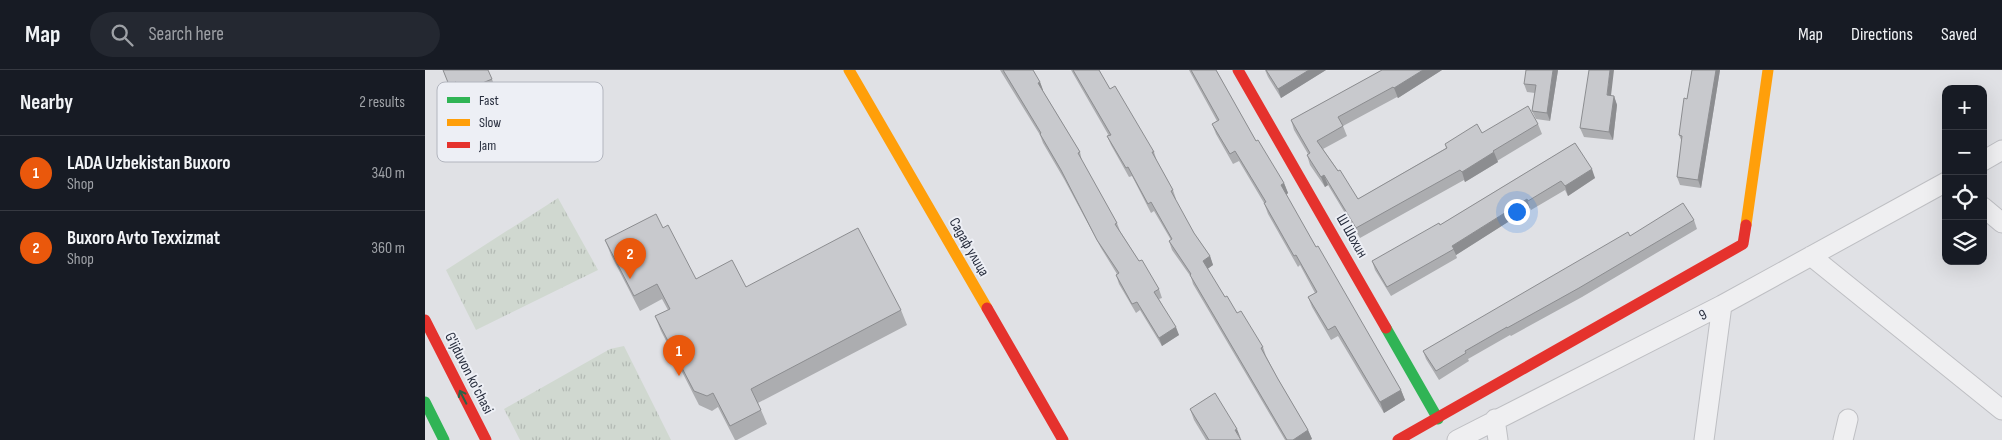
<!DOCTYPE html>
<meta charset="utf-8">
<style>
body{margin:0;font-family:"Sofia Sans Condensed",sans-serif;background:#242831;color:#f1f3f6}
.controls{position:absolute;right:15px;top:15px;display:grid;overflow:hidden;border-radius:10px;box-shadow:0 5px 20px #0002}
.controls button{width:45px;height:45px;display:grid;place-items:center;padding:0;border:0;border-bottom:1px solid #363941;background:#171b24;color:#f1f3f6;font:25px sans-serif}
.you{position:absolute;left:1091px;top:141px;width:18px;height:18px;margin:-12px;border:4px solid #fff;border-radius:50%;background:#1a73e8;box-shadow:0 0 0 8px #1a73e833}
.badge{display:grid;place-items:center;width:32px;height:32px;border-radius:50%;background:#ea580c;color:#fff;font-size:16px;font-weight:700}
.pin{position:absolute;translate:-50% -41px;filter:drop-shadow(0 1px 2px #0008)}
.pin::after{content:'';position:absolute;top:26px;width:18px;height:15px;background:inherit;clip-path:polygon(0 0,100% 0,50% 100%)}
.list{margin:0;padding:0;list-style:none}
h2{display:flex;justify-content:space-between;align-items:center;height:65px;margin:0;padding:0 20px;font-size:21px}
h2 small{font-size:16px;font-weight:400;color:#9ea1a6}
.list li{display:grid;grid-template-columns:32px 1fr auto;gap:15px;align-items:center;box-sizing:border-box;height:75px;padding:0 20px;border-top:1px solid #363941}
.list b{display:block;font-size:19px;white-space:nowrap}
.list p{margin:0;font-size:16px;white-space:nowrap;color:#9ea1a6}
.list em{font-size:16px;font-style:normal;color:#9ea1a6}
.icon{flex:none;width:28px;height:28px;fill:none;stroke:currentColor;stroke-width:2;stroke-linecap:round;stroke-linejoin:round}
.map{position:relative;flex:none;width:1577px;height:370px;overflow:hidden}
header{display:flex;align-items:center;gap:30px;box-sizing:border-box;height:70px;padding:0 25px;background:#171b24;border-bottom:1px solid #363941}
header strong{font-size:24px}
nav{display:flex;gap:28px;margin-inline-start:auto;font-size:18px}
.search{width:350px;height:45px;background:#242831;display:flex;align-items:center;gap:12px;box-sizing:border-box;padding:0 18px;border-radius:28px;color:#9ea1a6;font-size:19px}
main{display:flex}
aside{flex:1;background:#171b24}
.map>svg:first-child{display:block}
</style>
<header>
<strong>Map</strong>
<div class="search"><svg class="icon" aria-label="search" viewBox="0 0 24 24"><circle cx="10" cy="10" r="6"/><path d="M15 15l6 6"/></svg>Search here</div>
<nav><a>Map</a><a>Directions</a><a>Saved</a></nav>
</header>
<main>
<aside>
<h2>Nearby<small>2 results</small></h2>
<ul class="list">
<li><span class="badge">1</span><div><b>LADA Uzbekistan Buxoro</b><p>Shop</p></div><em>340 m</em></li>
<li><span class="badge">2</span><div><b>Buxoro Avto Texxizmat</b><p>Shop</p></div><em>360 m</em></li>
</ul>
</aside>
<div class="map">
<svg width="1577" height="370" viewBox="0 0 1577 370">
<defs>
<pattern id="grass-tufts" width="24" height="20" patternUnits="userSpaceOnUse" patternTransform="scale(1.25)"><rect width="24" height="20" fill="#d0d8d0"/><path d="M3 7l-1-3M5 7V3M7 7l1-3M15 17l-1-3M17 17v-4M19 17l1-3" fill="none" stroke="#b3bab4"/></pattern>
</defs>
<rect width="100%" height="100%" fill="#e0e1e5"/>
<path fill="url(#grass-tufts)" d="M 133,128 L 173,200 L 51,260 L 21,200 Z
M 199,276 L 246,370 L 95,370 L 79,339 L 185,279 Z"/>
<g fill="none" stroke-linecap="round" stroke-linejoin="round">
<g stroke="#bebfc3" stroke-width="21">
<path id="street" d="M 1558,91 L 1577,80
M 1558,137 L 1577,153
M 1386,186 L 1577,340
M 1070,349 L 1073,370
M 1032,370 L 1297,235 L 1521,112
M 1279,370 L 1297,235
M 1418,370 L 1423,349"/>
</g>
<use href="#street" stroke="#efeff1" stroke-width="19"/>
<path stroke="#30b455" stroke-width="11" d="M 961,258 L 1013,349
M 0,332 L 19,370"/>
<path stroke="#ff9f0a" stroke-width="11" d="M 424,0 L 562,238
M 1321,155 L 1343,0"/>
<path stroke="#e5322d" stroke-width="11" d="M 813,0 L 961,258
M 562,238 L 638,370
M 0,250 L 61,370
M 973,370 L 1318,174 L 1321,155"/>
</g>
<path fill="#acadb0" d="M 18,0 L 67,9 L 72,24 L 41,36 L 37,26 L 30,29 Z
M 575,0 L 608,0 L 615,12 L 618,21 L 655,82 L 657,91 L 692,153 L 695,161 L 714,191 L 734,219 L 737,228 L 734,229 L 754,265 L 737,276 L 715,240 L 711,243 L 694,214 L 691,205 L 692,204 L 676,178 L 639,109 L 618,73 L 615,65 Z
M 646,0 L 674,0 L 685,19 L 729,82 L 732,91 L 748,120 L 751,129 L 750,130 L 769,163 L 785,186 L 788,195 L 782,199 L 800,227 L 838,277 L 841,286 L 853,309 L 883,360 L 887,369 L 885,370 L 860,370 L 768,214 L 766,207 L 747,180 L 744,171 L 746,170 L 729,141 L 726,143 L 707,106 L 704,107 L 686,75 L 682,66 L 684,66 Z
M 764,0 L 791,0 L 831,71 L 859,113 L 863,123 L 861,125 L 891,177 L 976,320 L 980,330 L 959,343 L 913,266 L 906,270 L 887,237 L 883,227 L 890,223 L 875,195 L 873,197 L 843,144 L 839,133 L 814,91 L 808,94 L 791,64 L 787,54 L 792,51 Z
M 840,0 L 901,0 L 856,28 L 843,7 Z
M 957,0 L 1017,0 L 973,28 L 972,27 L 918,56 L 922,66 L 898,79 L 933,129 L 1021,78 L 1020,74 L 1057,63 L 1113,54 L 1117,64 L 1072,91 L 1073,92 L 1040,112 L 1039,110 L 935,168 L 903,115 L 900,117 L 885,95 L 882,85 L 883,84 L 869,60 L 866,50 Z
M 1133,0 L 1125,51 L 1111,49 L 1107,41 L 1110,23 L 1102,22 L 1099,14 Z
M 1267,0 L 1295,0 L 1276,118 L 1255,115 L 1252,107 L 1257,72 L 1254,65 L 1262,29 Z
M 1186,26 L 1189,26 L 1192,35 L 1188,70 L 1159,67 L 1155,58 Z
M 1150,73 L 1170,108 L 1143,126 L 1140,120 L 1106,140 L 1105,138 L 1031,185 L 1032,188 L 966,226 L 950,200 L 947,191 L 1015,155 Z
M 1269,150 L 1272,159 L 1157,227 L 1086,266 L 1085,265 L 1043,289 L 1044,291 L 1014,310 L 1001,289 L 998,281 L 1205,166 Z
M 238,158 L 271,209 L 476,240 L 482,255 L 333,333 L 342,354 L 312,370 L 310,370 L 293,337 L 287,341 L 274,335 L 236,261 L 230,246 L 243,240 L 237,229 L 215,241 L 186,185 L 180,170 Z
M 765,339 L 816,370 L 781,370 L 769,350 Z"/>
<path fill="#8c8d90" d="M 884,0 L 901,0 L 856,28 L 853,19 Z
M 998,0 L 1017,0 L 973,28 L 969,18 Z
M 1128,0 L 1133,0 L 1125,51 L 1122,43 Z
M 1185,0 L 1189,0 L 1185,34 L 1182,25 Z
M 1291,0 L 1295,0 L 1276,118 L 1273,110 Z
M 615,12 L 618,20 L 616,21 L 613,13 Z
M 1189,26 L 1192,35 L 1188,70 L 1184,62 Z
M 1069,82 L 1073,92 L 1040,112 L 1037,102 Z
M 1167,99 L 1170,108 L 1143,126 L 1140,116 Z
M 899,105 L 903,115 L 900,117 L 896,107 Z
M 859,113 L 863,123 L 860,126 L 856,115 Z
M 1102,129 L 1105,138 L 1031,185 L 1027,176 Z
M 785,186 L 788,195 L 781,200 L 778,191 Z
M 751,257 L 754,265 L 737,276 L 734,268 Z
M 976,320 L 980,330 L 959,343 L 955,332 Z
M 812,359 L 816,369 L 810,360 Z
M 883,360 L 887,369 L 885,370 L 868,370 Z"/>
<path fill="#c8c9cd" stroke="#8c8d90" d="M 18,0 L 63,0 L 67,9 L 36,22 L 31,12 L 24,15 Z
M 578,0 L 608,0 L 615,12 L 613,13 L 655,82 L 653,83 L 692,153 L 690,154 L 714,191 L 717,190 L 734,219 L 729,222 L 751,257 L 734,268 L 712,232 L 707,234 L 691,205 L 694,203 L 672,170 L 636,100 L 615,64 L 616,63 Z
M 648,0 L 674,0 L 685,19 L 690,16 L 729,82 L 727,82 L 748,120 L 746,121 L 769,163 L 785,186 L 778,191 L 800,227 L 802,226 L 812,243 L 816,241 L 838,277 L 836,278 L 853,309 L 883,360 L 868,370 L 862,370 L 765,205 L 766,204 L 744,171 L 747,169 L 726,132 L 723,134 L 703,97 L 701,98 L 682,66 L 686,65 Z
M 766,0 L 791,0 L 831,71 L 833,70 L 859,113 L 856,115 L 891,177 L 893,176 L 976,320 L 955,332 L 910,256 L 903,260 L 883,227 L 892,222 L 871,185 L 869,186 L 839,133 L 841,132 L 810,81 L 805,84 L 787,54 L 794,50 Z
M 841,0 L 884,0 L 853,19 Z
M 957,0 L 998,0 L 969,18 L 968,17 L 913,47 L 918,56 L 892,71 L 913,101 L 915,100 L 933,129 L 1022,78 L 1020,74 L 1052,54 L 1057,63 L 1103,36 L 1113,54 L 1068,81 L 1069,82 L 1037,102 L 1035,100 L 931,158 L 899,105 L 896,107 L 882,85 L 885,83 L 866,50 Z
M 1101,0 L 1128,0 L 1122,43 L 1107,41 L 1111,15 L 1099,14 Z
M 1164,0 L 1185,0 L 1182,25 L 1189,26 L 1184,62 L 1155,58 Z
M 1267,0 L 1291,0 L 1273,110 L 1252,107 L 1257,66 L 1254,65 L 1259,28 L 1262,29 Z
M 1150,73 L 1167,99 L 1140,116 L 1136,111 L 1103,131 L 1102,129 L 1027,176 L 1029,179 L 962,217 L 947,191 L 1014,153 L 1015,155 Z
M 1258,133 L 1269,150 L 1154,218 L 1082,258 L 1082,257 L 1040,281 L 1041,283 L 1011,301 L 998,281 L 1203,162 L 1205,166 Z
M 231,144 L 238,158 L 243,155 L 271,209 L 307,190 L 321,217 L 433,158 L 476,240 L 326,319 L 336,340 L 305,356 L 288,323 L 282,326 L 269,321 L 230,246 L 245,239 L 232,214 L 209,226 L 180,170 Z
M 790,323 L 812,359 L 810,360 L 816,370 L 784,370 L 765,339 Z"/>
<defs><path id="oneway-shaft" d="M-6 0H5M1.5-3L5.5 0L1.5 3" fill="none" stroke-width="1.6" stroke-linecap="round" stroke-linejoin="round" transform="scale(1.25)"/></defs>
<use stroke="#2b6347" href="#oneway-shaft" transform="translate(38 327) rotate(-117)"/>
<g text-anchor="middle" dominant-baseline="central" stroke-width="4" stroke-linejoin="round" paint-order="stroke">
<g font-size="15" fill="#272d3d" stroke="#edeff5">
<text transform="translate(927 166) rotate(60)">Ш Шохин</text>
<text transform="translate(544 177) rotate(60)">Садаф улица</text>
<text transform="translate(1278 245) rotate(-27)">9</text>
<text transform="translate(44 303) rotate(63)">G'ijduvon ko'chasi</text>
</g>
</g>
<rect x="12" y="12" width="166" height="80" rx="8" fill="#edeff5" stroke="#b2b5be" stroke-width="1"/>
<rect x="22" y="27" width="23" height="6" fill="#30b455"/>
<rect x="22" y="49" width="23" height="7" fill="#ff9f0a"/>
<rect x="22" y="72" width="23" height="6" fill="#e5322d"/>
<g font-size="14" fill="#272d3d">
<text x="54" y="35">Fast</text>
<text x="54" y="57">Slow</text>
<text x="54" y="80">Jam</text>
</g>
</svg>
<div class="controls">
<button>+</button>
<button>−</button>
<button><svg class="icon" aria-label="locate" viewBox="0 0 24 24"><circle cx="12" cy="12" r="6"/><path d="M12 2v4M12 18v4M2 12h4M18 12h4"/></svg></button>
<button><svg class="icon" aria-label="layers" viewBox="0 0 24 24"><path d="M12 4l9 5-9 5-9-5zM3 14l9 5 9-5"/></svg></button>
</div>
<div class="you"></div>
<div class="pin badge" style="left:254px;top:306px">1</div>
<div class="pin badge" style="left:205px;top:209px">2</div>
</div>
</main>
